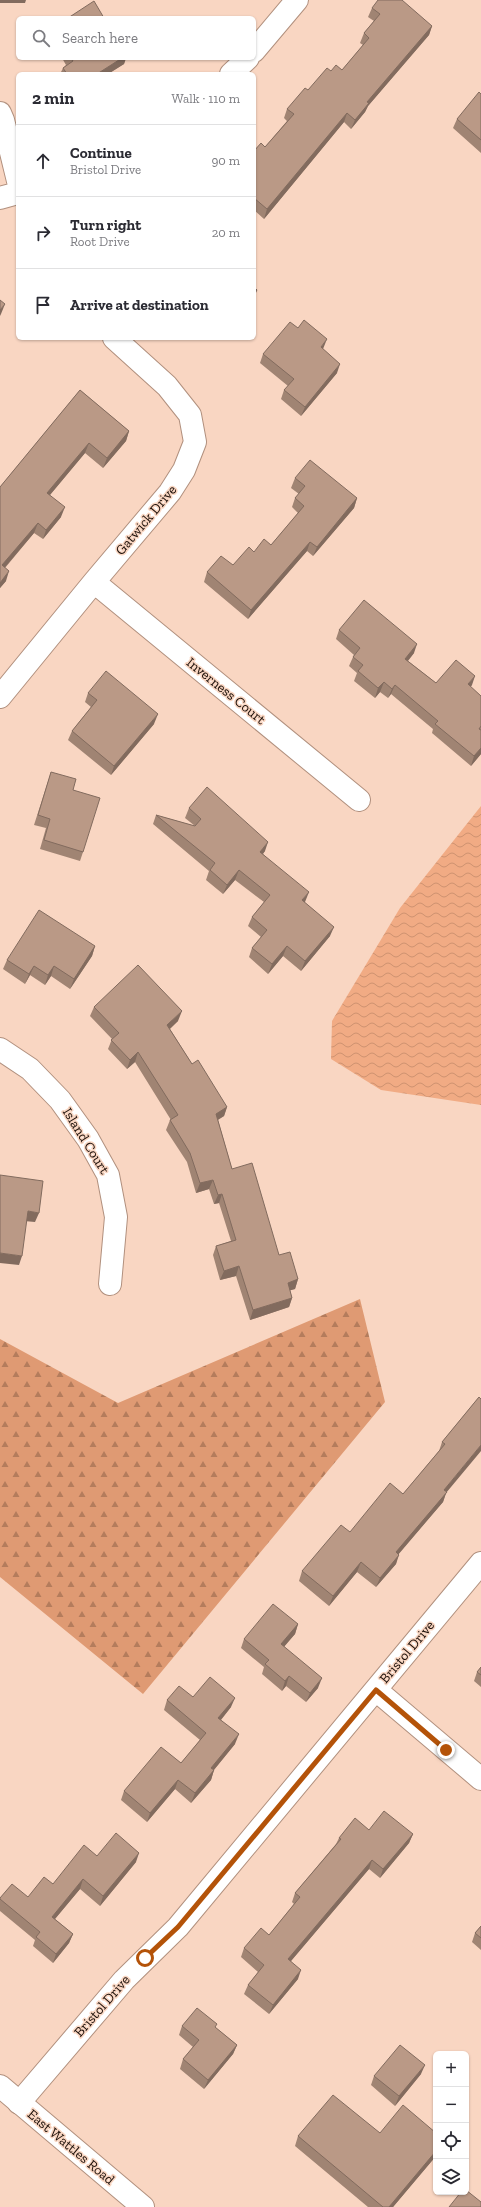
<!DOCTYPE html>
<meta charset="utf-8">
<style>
body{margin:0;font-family:"Zilla Slab",serif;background:#f7f7f7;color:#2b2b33}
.controls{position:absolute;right:12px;bottom:12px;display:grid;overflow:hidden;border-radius:6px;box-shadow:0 1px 3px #0004}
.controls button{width:36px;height:36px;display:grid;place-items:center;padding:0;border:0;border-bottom:1px solid #e1e1e2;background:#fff;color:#2b2b33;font:20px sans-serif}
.stop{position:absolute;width:12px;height:12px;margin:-9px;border:3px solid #b45309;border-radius:50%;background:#fff}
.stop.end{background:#b45309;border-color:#fff;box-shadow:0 1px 4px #0008}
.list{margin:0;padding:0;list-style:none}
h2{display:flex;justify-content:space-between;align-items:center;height:52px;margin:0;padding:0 16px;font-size:17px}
h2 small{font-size:13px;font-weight:400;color:#7c7c81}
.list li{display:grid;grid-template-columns:26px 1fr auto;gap:12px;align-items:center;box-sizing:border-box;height:72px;padding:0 16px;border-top:1px solid #e1e1e2}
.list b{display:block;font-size:15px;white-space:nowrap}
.list p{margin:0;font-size:13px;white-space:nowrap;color:#7c7c81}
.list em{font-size:13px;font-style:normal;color:#7c7c81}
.icon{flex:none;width:22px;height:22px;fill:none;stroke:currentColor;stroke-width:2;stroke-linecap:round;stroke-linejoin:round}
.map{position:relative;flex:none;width:481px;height:2207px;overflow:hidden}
.search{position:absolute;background:#fff;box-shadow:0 1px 3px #0004;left:16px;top:16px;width:240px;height:44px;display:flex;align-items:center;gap:10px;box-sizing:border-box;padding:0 14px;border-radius:6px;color:#7c7c81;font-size:15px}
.panel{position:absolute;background:#fff;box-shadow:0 1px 3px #0004;left:16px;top:72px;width:240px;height:268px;border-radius:6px}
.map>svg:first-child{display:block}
</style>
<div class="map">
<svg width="481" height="2207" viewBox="0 0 481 2207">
<defs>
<pattern id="forest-firs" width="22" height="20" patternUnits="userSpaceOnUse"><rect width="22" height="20" fill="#df9a73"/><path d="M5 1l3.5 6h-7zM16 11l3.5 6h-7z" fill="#b47c5c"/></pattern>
<pattern id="water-waves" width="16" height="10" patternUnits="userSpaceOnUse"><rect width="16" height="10" fill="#f1ab84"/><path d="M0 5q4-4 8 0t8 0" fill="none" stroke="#ce9270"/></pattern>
</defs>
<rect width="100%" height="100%" fill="#f9d6c2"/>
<path fill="url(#forest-firs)" d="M 360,1299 L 385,1402 L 143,1694 L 0,1577 L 0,1339 L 118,1403 Z"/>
<path fill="url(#water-waves)" d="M 481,806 L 481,1105 L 381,1090 L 331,1059 L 332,1021 L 400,908 Z"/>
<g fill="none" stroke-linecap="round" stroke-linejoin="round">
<g stroke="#b1907e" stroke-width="24">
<path id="minor" d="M 254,51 L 297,0
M 231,74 L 248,58
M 0,113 L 3,120 L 18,181
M 0,198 L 18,193
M 94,582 L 359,800
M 0,697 L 94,582 L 170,492 L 184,470 L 195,442 L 190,415 L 167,386 L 114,338
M 0,1049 L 30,1069 L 60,1100 L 88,1139 L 108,1175 L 116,1217 L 110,1284
M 376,1690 L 481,1779
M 19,2103 L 124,1980 L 178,1927 L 481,1563"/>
</g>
<g stroke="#b1907e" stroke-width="24">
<path id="secondary" d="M 0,2086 L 143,2207"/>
</g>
<use href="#minor" stroke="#fff" stroke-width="22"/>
<use href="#secondary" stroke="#fff" stroke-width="22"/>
</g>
<path fill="#a08473" d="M 372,8 L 432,26 L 429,35 L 368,106 L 365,112 L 351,129 L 344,122 L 264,219 L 254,210 L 254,151 L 265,147 L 287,121 L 284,118 L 287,109 L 308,90 L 331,71 L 342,70 L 363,45 L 360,43 L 364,33 L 374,21 L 368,17 Z
M 62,58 L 126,58 L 124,64 L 108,74 L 60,74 L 63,68 L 66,65 Z
M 481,94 L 481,153 L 453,128 L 457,119 Z
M 323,349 L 337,373 L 301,416 L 281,399 L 284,390 L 288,386 L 260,363 L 263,354 Z
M 80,390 L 129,431 L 126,441 L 103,468 L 85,453 L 50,495 L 61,517 L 43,539 L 34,533 L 5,568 L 6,581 L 0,588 L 0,487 Z
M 295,478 L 357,498 L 354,508 L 313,556 L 307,551 L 248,619 L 204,582 L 207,572 L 233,565 L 254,552 L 271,545 L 298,513 L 292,507 L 295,498 L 299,494 L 291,488 Z
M 339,630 L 414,653 L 408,661 L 436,683 L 472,685 L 470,687 L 481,696 L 481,754 L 471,766 L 432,733 L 433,729 L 391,694 L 388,698 L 380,692 L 375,698 L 354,681 L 357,673 L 349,666 L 353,657 L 354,655 L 336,639 Z
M 88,693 L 154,724 L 111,775 L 68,740 L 72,731 L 91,707 L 85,702 Z
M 51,772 L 73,790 L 83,852 L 80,861 L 40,849 L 46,828 L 34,825 Z
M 189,808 L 265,851 L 263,854 L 305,902 L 305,903 L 330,936 L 301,971 L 283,956 L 268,974 L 249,957 L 252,948 L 261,937 L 248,926 L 252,917 L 264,902 L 235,880 L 223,894 L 206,880 L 209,871 L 153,824 L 156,815 L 195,826 L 185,818 Z
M 95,946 L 92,956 L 70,989 L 51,976 L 45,985 L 30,975 L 25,984 L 3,969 L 7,960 Z
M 94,1007 L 178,1021 L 170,1029 L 192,1064 L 227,1107 L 224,1116 L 218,1120 L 232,1169 L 279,1255 L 298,1279 L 295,1289 L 290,1290 L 292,1298 L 289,1307 L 250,1320 L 236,1276 L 220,1280 L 213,1255 L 216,1246 L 231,1241 L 219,1203 L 214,1204 L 209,1189 L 196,1193 L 187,1162 L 166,1130 L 170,1120 L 171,1120 L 135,1062 L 127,1069 L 108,1049 L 112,1039 L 90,1016 Z
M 479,1397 L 443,1502 L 398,1554 L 396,1564 L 376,1587 L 357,1572 L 329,1606 L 299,1581 L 302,1571 L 350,1532 L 403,1494 L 439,1451 L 442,1442 Z
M 298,1624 L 295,1634 L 284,1646 L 318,1688 L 306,1702 L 286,1686 L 282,1691 L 262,1674 L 264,1667 L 241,1648 L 244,1639 Z
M 481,1667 L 481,1687 L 474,1681 L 477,1672 Z
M 193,1697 L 231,1707 L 221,1720 L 235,1744 L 214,1770 L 211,1780 L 191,1803 L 175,1789 L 147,1822 L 121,1800 L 124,1791 L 181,1763 L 200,1740 L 164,1710 L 167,1700 Z
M 369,1830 L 413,1834 L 409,1843 L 380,1878 L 369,1869 L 291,1961 L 298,1979 L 269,2014 L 244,1994 L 248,1985 L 258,1972 L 241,1957 L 244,1948 L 269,1935 L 294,1904 L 292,1902 L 295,1893 L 336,1844 L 339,1838 Z
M 97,1856 L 136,1862 L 100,1906 L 80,1889 L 55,1919 L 73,1934 L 69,1943 L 53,1963 L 33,1946 L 35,1940 L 0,1911 L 0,1898 L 28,1897 L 53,1884 Z
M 481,1926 L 481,1950 L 472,1942 L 475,1933 Z
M 182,2026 L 216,2028 L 237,2045 L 233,2054 L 204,2089 L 180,2069 L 183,2059 L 193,2047 L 179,2035 Z
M 421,2074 L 395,2106 L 371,2085 L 374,2076 Z
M 380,2133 L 436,2133 L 436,2156 L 393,2207 L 368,2207 L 295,2146 L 298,2136 Z"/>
<path fill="#826b5e" d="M 0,0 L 26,0 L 25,3 L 0,3 Z
M 432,26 L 429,35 L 368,106 L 365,112 L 351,129 L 355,120 L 367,102 Z
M 122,58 L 126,58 L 124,64 L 108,74 L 97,74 Z
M 347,113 L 344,122 L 264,219 L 267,209 Z
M 257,290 L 254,299 L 254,294 Z
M 5,304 L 1,314 L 0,316 L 0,310 Z
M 327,339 L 323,349 L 317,356 L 321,347 Z
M 340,364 L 337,373 L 301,416 L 305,407 Z
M 129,431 L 126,441 L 103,468 L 107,458 Z
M 89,443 L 85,453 L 44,502 L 47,493 Z
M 357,498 L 354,508 L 313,556 L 317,547 Z
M 65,507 L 61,517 L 43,539 L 46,530 Z
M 38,523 L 34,533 L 0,573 L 2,565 Z
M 310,542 L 307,551 L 248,619 L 251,610 Z
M 9,571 L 6,581 L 0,588 L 0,583 Z
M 417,644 L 414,653 L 402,668 L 405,659 Z
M 475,676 L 472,685 L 464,694 L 468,684 Z
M 384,682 L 380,692 L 375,698 L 378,688 Z
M 395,685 L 391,694 L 388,698 L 392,689 Z
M 158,714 L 154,724 L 111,775 L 114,766 Z
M 481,748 L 481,754 L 471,766 L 474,756 Z
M 268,842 L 265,851 L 257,861 L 260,852 Z
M 239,870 L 235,880 L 223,894 L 227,885 Z
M 309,892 L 305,902 L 298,910 L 302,900 Z
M 334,927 L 330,936 L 301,971 L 305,961 Z
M 95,946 L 92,956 L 70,989 L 74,979 Z
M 287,946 L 283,956 L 268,974 L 272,964 Z
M 34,966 L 30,975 L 25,984 L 29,974 Z
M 54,966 L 51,976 L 45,985 L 48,975 Z
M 182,1011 L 178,1021 L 164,1034 L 167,1025 Z
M 138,1052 L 135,1062 L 127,1069 L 130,1060 Z
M 227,1107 L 224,1116 L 212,1123 L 216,1114 Z
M 213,1180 L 209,1189 L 196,1193 L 200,1183 Z
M 222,1194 L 219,1203 L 214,1204 L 218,1195 Z
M 28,1211 L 39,1213 L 35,1222 L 24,1221 Z
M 0,1253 L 22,1256 L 19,1265 L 0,1263 Z
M 239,1266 L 236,1276 L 220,1280 L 224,1271 Z
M 298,1279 L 295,1289 L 284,1292 L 288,1283 Z
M 292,1298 L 289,1307 L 250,1320 L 253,1310 Z
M 481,1445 L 481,1451 L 446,1493 L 443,1502 L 392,1562 L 396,1552 L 444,1490 Z
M 399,1555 L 396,1564 L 376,1587 L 380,1578 Z
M 361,1562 L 357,1572 L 329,1606 L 333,1596 Z
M 298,1624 L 295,1634 L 278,1654 L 281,1644 Z
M 289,1676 L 286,1686 L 282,1691 L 285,1681 Z
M 322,1678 L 318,1688 L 306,1702 L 310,1693 Z
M 235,1698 L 231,1707 L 215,1727 L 218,1718 Z
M 239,1734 L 235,1744 L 208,1777 L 211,1768 Z
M 214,1770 L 211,1780 L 191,1803 L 195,1793 Z
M 178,1780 L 175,1789 L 147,1822 L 150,1813 Z
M 413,1834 L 409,1843 L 380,1878 L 383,1869 Z
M 139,1853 L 136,1862 L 100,1906 L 103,1896 Z
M 372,1860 L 369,1869 L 285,1968 L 288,1959 Z
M 83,1879 L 80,1889 L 49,1926 L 52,1917 Z
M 73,1934 L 69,1943 L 53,1963 L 56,1954 Z
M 301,1970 L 298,1979 L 269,2014 L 273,2005 Z
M 237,2045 L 233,2054 L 204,2089 L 208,2080 Z
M 425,2065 L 421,2074 L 395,2106 L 399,2096 Z
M 436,2151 L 436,2156 L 393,2207 L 389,2207 Z"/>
<path fill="#ba9986" stroke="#826b5e" d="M 378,0 L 402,0 L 432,26 L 367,102 L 369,103 L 355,120 L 347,113 L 267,209 L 254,198 L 254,151 L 261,143 L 265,147 L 294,114 L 287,109 L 305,88 L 308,90 L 327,68 L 331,71 L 336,65 L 342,70 L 369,38 L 364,33 L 380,14 L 372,8 Z
M 94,1 L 104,18 L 68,18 Z
M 71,58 L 122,58 L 97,74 L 67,74 L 63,68 L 73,61 Z
M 479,92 L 481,94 L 481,140 L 457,119 Z
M 254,287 L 257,290 L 254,294 Z
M 0,300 L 5,304 L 0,310 Z
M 304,320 L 327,339 L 321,347 L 340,364 L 305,407 L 284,390 L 294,379 L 263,354 L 290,322 L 298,328 Z
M 80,390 L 129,431 L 107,458 L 89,443 L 47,493 L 65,507 L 46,530 L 38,523 L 2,565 L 9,571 L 0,583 L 0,487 Z
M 310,460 L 357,498 L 317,547 L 310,542 L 251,610 L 207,572 L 221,556 L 233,565 L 249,547 L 254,552 L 264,539 L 271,545 L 304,506 L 295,498 L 305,486 L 295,478 Z
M 364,600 L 417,644 L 405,659 L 436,683 L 456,660 L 475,676 L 468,684 L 481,696 L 481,726 L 479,729 L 481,730 L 481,748 L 474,756 L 435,724 L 438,721 L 395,685 L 392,689 L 384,682 L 378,688 L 358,671 L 363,665 L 353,657 L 360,648 L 339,630 Z
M 106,671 L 158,714 L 114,766 L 72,731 L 97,700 L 88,693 Z
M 51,772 L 76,779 L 73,790 L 100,798 L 83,852 L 44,840 L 50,819 L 38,815 Z
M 207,787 L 268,842 L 260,852 L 309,892 L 302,900 L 334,927 L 305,961 L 287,946 L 272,964 L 252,948 L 267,930 L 252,917 L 270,895 L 239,870 L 227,885 L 210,870 L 215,863 L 156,815 L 195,826 L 201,819 L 189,808 Z
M 39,910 L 95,946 L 74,979 L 54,966 L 48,975 L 34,966 L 29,974 L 7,960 Z
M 138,965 L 182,1011 L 167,1025 L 192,1064 L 198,1060 L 227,1107 L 216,1114 L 232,1169 L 252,1163 L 279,1255 L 290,1252 L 298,1279 L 288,1283 L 292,1298 L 253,1310 L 239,1266 L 224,1271 L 216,1246 L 236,1240 L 222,1194 L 218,1195 L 213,1180 L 200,1183 L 190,1153 L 170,1120 L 178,1115 L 138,1052 L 130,1060 L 111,1040 L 119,1033 L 94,1007 Z
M 0,1175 L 43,1181 L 39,1213 L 28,1211 L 22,1256 L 0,1253 Z
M 479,1397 L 481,1399 L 481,1445 L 444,1490 L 447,1492 L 396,1552 L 399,1555 L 380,1578 L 361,1562 L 333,1596 L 302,1571 L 341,1525 L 350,1532 L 390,1483 L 403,1494 L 445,1444 L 442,1442 Z
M 273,1604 L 298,1624 L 281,1644 L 322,1678 L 310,1693 L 289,1676 L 285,1681 L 265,1664 L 269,1660 L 244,1639 Z
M 481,1667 L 481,1675 L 477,1672 Z
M 210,1677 L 235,1698 L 218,1718 L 239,1734 L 211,1768 L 214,1770 L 195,1793 L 178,1780 L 150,1813 L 124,1791 L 161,1747 L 181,1763 L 206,1733 L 167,1700 L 179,1686 L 193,1697 Z
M 384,1811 L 413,1834 L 383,1869 L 372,1860 L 288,1959 L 301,1970 L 273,2005 L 248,1985 L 264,1965 L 244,1948 L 261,1928 L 269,1935 L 300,1897 L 295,1893 L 341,1839 L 339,1838 L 355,1818 L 369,1830 Z
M 116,1833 L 139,1853 L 103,1896 L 83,1879 L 52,1917 L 73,1934 L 56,1954 L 36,1937 L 40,1932 L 0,1899 L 0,1898 L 12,1884 L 28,1897 L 44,1877 L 53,1884 L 84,1845 L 97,1856 Z
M 481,1926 L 481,1938 L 475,1933 Z
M 197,2008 L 217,2024 L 215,2027 L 237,2045 L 208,2080 L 183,2059 L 199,2040 L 182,2026 Z
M 400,2045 L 425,2065 L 399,2096 L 374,2076 Z
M 333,2095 L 380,2133 L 403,2105 L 436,2133 L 436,2151 L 389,2207 L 383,2207 L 298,2136 Z
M 466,2190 L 481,2202 L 481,2207 L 449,2207 L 461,2192 L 466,2192 Z"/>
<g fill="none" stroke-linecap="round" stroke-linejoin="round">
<path stroke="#b45309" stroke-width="5" d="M 145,1958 L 178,1927 L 376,1690 L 446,1750"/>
</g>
<g text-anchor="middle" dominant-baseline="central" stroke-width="3" stroke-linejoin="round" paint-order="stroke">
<g font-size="14" fill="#1a0e08" stroke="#f9d6c2">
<text transform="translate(146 520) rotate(-50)">Gatwick Drive</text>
<text transform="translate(226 691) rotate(39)">Inverness Court</text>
<text transform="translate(86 1141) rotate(58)">Island Court</text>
<text transform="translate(407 1652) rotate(-50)">Bristol Drive</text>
<text transform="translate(102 2006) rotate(-49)">Bristol Drive</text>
<text transform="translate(71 2147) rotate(40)">East Wattles Road</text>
</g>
</g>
</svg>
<div class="controls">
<button>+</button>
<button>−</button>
<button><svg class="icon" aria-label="locate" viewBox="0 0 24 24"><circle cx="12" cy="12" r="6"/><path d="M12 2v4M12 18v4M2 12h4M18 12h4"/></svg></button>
<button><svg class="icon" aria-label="layers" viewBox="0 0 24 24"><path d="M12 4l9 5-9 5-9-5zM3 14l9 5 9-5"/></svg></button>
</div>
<div class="stop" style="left:145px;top:1958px"></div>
<div class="stop end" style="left:446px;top:1750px"></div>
<div class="search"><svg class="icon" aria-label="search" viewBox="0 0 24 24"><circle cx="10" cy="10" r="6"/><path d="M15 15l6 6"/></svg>Search here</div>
<section class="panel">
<h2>2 min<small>Walk · 110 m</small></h2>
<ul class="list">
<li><svg class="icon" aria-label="ahead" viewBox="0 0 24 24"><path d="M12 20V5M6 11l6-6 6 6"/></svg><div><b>Continue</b><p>Bristol Drive</p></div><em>90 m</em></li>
<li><svg class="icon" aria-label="right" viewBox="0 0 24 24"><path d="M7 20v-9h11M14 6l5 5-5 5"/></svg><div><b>Turn right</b><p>Root Drive</p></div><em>20 m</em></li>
<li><svg class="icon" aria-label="arrive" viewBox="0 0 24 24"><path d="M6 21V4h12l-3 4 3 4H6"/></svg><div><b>Arrive at destination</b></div></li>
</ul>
</section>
</div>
